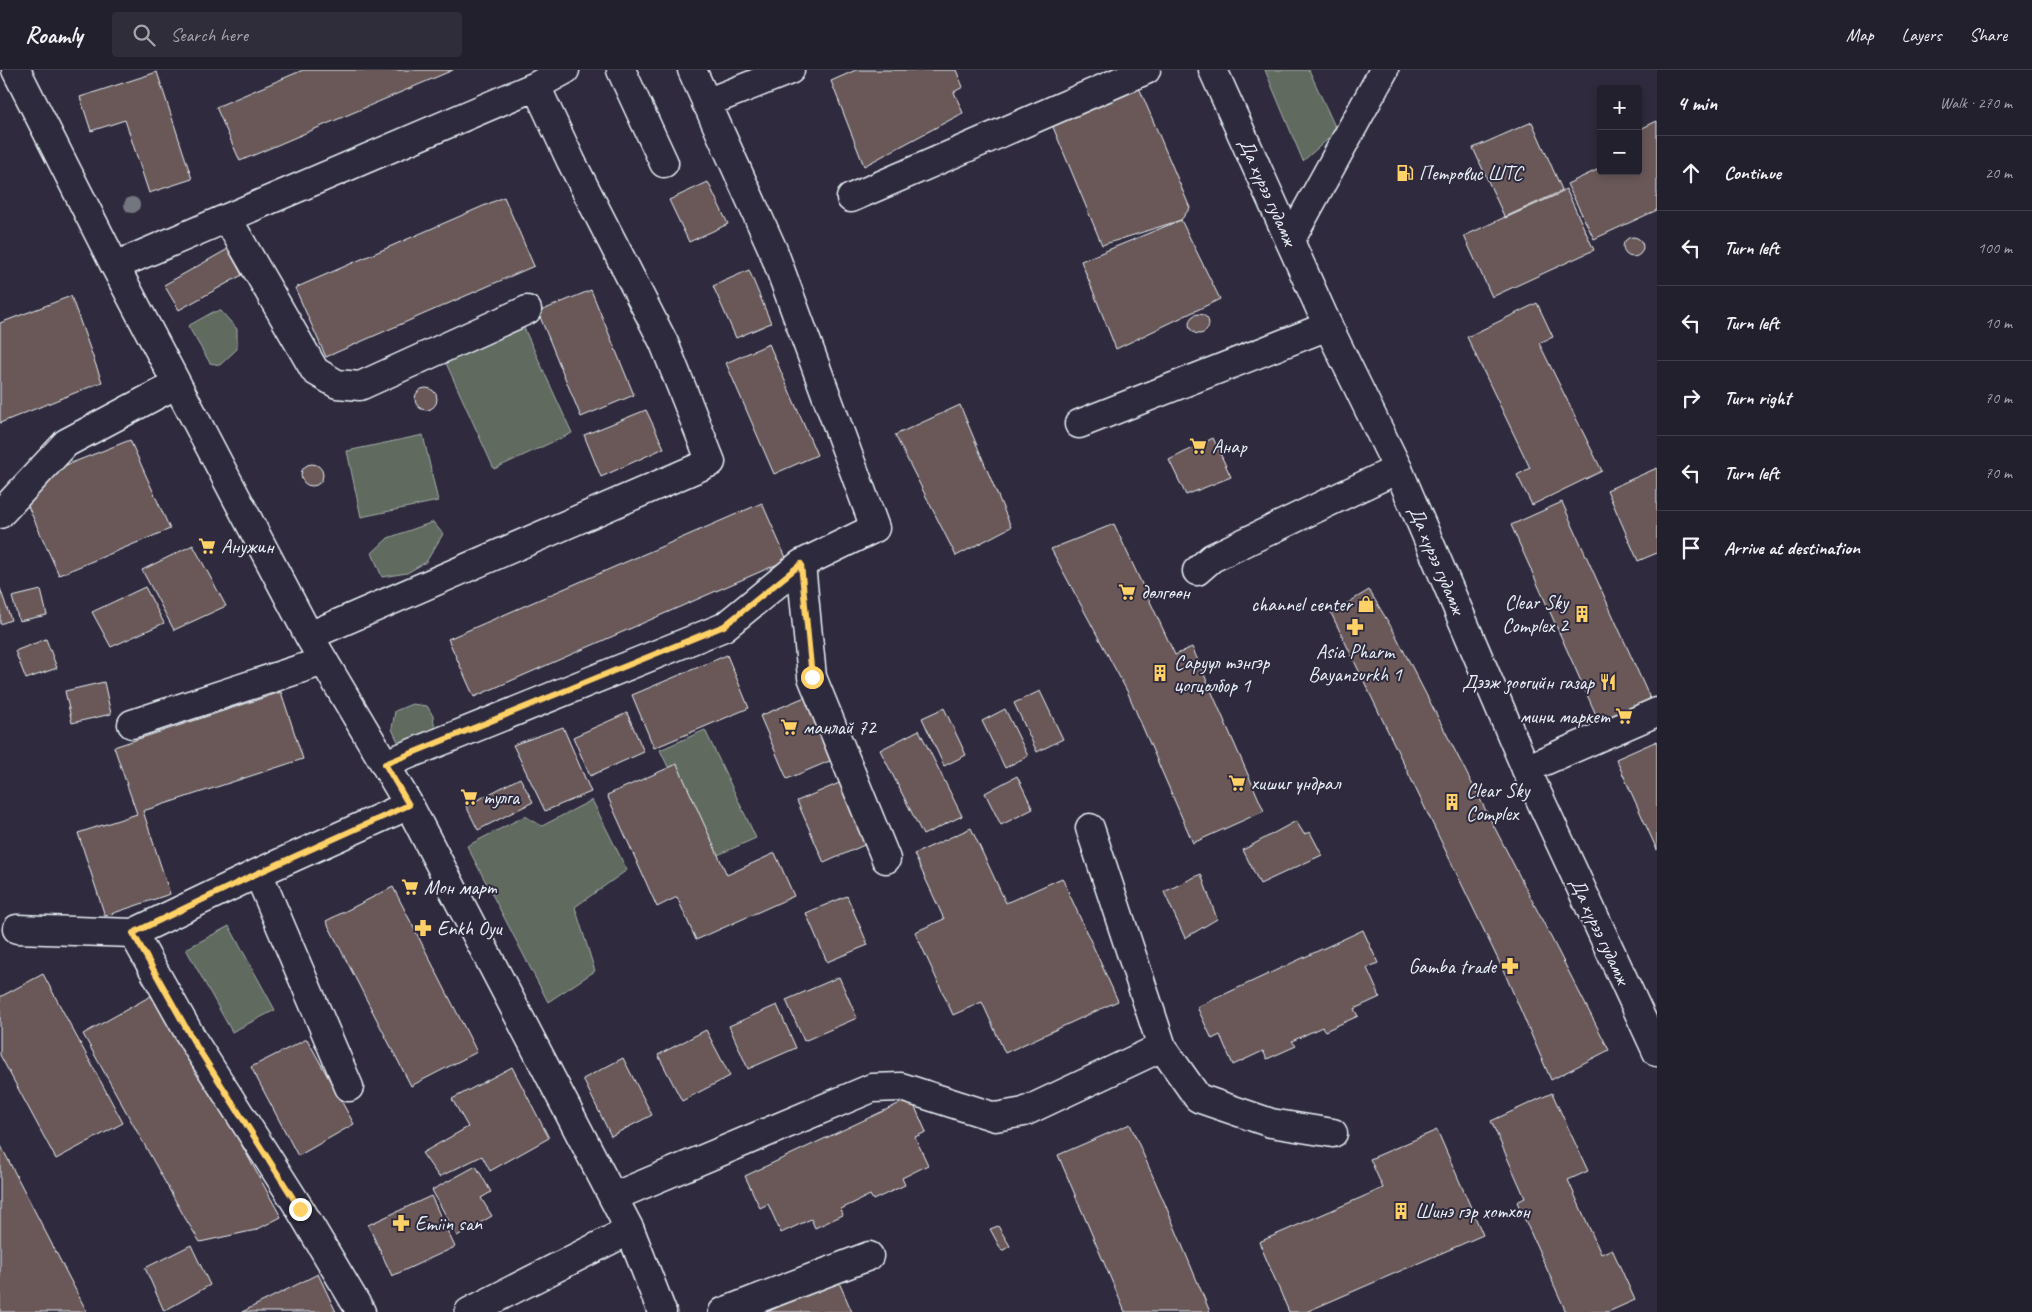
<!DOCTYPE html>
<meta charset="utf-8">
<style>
body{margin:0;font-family:Caveat,sans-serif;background:#2f2d3a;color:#f1f3f6}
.controls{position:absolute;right:15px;top:15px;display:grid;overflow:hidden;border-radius:5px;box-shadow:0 2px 8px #0003}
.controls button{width:45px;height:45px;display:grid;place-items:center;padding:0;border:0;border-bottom:1px solid #403e4a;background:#23202e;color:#f1f3f6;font:25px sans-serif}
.stop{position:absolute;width:15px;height:15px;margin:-11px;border:4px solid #ffd166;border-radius:50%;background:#fff}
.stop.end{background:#ffd166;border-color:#fff;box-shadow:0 1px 5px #0008}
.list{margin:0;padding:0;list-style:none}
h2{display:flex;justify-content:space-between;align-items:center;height:65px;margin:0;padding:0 20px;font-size:21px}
h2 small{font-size:16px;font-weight:400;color:#a3a3aa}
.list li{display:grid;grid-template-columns:32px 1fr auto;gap:15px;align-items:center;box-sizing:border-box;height:75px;padding:0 20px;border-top:1px solid #403e4a}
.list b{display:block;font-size:19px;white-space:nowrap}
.list em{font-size:16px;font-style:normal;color:#a3a3aa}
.icon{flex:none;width:28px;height:28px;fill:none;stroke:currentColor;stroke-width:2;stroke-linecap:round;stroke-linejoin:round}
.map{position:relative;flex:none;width:1657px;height:1242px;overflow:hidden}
header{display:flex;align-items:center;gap:30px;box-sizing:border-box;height:70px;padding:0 25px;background:#23202e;border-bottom:1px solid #403e4a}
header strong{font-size:24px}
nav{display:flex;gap:28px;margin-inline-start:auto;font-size:18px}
.search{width:350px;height:45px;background:#2f2d3a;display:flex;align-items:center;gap:12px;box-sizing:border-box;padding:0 18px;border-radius:5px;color:#a3a3aa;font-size:19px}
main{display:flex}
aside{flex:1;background:#23202e}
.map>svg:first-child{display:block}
</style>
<header>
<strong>Roamly</strong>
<div class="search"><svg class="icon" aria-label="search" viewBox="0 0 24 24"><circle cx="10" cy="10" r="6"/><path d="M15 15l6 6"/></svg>Search here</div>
<nav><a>Map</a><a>Layers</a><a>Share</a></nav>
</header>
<main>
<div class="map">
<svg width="1657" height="1242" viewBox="0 0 1657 1242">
<rect width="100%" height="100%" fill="#2f2a3d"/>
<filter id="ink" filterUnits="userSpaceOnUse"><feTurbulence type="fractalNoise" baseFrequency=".02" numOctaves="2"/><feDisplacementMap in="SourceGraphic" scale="10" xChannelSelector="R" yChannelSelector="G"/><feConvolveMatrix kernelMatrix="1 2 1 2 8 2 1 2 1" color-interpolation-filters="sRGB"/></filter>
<g filter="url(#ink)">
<path fill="#606b5f" stroke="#a4aeac" d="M 1265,0 L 1309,0 L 1337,61 L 1303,91 Z
M 221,241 L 237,259 L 237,279 L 220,295 L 210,293 L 188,256 L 213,242 Z
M 519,247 L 572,363 L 494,399 L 441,282 Z
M 423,365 L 438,431 L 361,447 L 347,381 Z
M 433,452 L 443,464 L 426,492 L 407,503 L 382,507 L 372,483 L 388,468 Z
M 412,634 L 427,636 L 433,646 L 436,667 L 399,674 L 392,659 L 395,641 Z
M 705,660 L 756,768 L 711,788 L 660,680 Z
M 592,730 L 627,800 L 575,837 L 595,901 L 548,932 L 467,776 L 525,746 L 542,756 Z
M 229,856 L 275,940 L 232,962 L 186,879 Z"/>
<path fill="#6a5958" stroke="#e8f1f8" d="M 303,0 L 453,0 L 240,91 L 216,37 Z
M 856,0 L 956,0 L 963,17 L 954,22 L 963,43 L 864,96 L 831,11 Z
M 157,2 L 192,109 L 149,123 L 125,50 L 91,61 L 80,27 Z
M 1135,8 L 1190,138 L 1181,150 L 1102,175 L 1048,45 Z
M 1657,51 L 1657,140 L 1594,169 L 1567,114 L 1601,98 L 1601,101 L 1638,101 L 1638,60 Z
M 1532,52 L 1563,122 L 1505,148 L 1473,78 Z
M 708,112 L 728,154 L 689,172 L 669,130 Z
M 1566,119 L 1594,180 L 1492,227 L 1464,166 Z
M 504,127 L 534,196 L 326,287 L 295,218 Z
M 1181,150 L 1220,229 L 1116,279 L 1081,191 Z
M1623 177a10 10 0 1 1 20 0a10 10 0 1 1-20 0Z
M 228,179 L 242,205 L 179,240 L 164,215 Z
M 749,200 L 771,253 L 736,268 L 713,216 Z
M 591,220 L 634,325 L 581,347 L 538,242 Z
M 71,226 L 102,312 L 0,353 L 0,253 Z
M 1537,233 L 1553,267 L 1539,273 L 1602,401 L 1532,435 L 1517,405 L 1530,398 L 1467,267 Z
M1189 254a10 10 0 1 1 20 0a10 10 0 1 1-20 0Z
M 769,274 L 817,385 L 774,404 L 726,293 Z
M415 329a11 11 0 1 1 22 0a11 11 0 1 1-22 0Z
M 960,335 L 1011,457 L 956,486 L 895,365 Z
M 646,340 L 664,378 L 601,407 L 584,365 Z
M 1213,368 L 1231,407 L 1186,425 L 1169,390 Z
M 130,370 L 170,459 L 59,505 L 18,414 Z
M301 405a11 11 0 1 1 22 0a11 11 0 1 1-22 0Z
M 1657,398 L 1657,483 L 1638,491 L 1607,420 Z
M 1562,432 L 1652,633 L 1601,656 L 1511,455 Z
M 762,433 L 787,490 L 474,627 L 448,569 Z
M 1114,454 L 1175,585 L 1192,577 L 1264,741 L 1193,773 L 1127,621 L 1051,479 Z
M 193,475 L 226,536 L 174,560 L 142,500 Z
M 145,517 L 164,553 L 111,577 L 92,542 Z
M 0,518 L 11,550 L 0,554 Z
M 41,520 L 47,545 L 19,551 L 12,527 Z
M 1369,520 L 1393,560 L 1609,980 L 1551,1010 L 1505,904 L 1331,543 Z
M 46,569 L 57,598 L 26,609 L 15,581 Z
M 727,585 L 749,638 L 654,678 L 632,625 Z
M 104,612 L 111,644 L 72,653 L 65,621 Z
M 1040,621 L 1063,669 L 1037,682 L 1014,633 Z
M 281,622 L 303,689 L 143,741 L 170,824 L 105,846 L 78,763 L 137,744 L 114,677 Z
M 805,627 L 832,690 L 787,709 L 760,646 Z
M 944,638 L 966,685 L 944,696 L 922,648 Z
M 1005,639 L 1028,686 L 1005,698 L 982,651 Z
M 627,643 L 644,682 L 590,706 L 573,667 Z
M 563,657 L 591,722 L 545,741 L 513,675 Z
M 919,660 L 962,746 L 923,765 L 880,680 Z
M 1657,671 L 1657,780 L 1616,689 Z
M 677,694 L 727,805 L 775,783 L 794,826 L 696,870 L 677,827 L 657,837 L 607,725 Z
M 1017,706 L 1033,739 L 1001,755 L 985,723 Z
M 520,708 L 533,732 L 478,760 L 466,736 Z
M 844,711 L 871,772 L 824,793 L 797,731 Z
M 1296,751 L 1304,764 L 1310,762 L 1322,785 L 1260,814 L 1243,780 Z
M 971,758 L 1006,833 L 1062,808 L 1118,931 L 1005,983 L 982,932 L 953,945 L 915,862 L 944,849 L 914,784 Z
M 1201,804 L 1217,849 L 1185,868 L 1164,822 Z
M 393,817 L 477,982 L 411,1016 L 326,851 Z
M 847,826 L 868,875 L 827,892 L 806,843 Z
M 1363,860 L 1378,893 L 1367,898 L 1380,927 L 1354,939 L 1358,946 L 1325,961 L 1322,957 L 1292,971 L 1296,976 L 1267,989 L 1263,981 L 1233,995 L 1220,965 L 1212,969 L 1197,937 Z
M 43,904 L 123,1053 L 56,1089 L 0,985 L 0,927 Z
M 839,907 L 857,948 L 804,971 L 786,930 Z
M 158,922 L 281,1147 L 256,1160 L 200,1172 L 185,1148 L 83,964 Z
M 777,935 L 796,978 L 748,999 L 729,956 Z
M 706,960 L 730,1006 L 682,1031 L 658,985 Z
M 307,969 L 354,1054 L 298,1086 L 251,997 Z
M 623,988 L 652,1045 L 611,1066 L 583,1009 Z
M 512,997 L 549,1068 L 490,1101 L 482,1086 L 439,1107 L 422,1083 L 468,1057 L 452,1029 Z
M 1552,1023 L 1588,1101 L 1568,1110 L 1601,1184 L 1612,1179 L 1635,1230 L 1608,1242 L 1566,1242 L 1517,1132 L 1525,1128 L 1491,1051 Z
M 911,1028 L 926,1062 L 915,1067 L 928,1095 L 902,1108 L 905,1115 L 873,1130 L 870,1125 L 841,1139 L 843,1145 L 815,1158 L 811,1149 L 781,1163 L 768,1134 L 760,1138 L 745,1106 Z
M 1130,1054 L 1165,1134 L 1210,1242 L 1125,1242 L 1058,1085 Z
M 1437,1060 L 1483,1165 L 1306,1242 L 1289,1242 L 1259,1172 L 1383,1118 L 1370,1089 Z
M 0,1074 L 87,1242 L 0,1242 Z
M 476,1096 L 491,1122 L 481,1128 L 492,1146 L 457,1166 L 432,1120 Z
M 431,1126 L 455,1177 L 392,1206 L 368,1155 Z
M 998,1156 L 1010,1176 L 1002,1181 L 990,1159 Z
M 191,1175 L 210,1215 L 164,1241 L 145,1198 Z
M 318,1204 L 336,1242 L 242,1242 Z
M 838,1210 L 852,1242 L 767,1242 Z"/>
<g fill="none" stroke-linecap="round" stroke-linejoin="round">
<g stroke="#e8f1f8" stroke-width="31">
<path id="minor" d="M 16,0 L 115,196 L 309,566 L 409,735 L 630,1160 L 662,1242
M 621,0 L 664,93
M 692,0 L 773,180 L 875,458 L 801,494 L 812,607 L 886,789
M 536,16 L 565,0
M 706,33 L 790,0
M 851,128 L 1146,0
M 227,148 L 315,301 L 337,314 L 360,316 L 527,240
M 1290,171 L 1384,0
M 115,196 L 536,16 L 571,91 L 664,273 L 711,392 L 309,566
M 1079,354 L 1328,256
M 0,444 L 66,373 L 177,314
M 1197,501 L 1212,488 L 1398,399
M 132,654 L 324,591
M 385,694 L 724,557 L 801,494
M 1526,699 L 1657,642
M 1090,758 L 1162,977 L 1198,1028 L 1271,1053 L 1333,1063
M 258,803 L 349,1017
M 17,859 L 133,863 L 258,803 L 409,735
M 133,863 L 194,972 L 300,1139 L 361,1242
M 613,1127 L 872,1018 L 901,1017 L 995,1047 L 1024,1042 L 1162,977
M 469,1242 L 630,1160
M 723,1242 L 869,1186"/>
</g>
<g stroke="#e8f1f8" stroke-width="31">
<path id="major" d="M 1213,0 L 1328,256 L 1398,399 L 1526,699 L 1657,982"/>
</g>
<use href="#minor" stroke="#2f2a3d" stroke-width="28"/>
<use href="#major" stroke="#2f2a3d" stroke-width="28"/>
</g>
<circle fill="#73767e" cx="132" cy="135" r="8"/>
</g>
<g fill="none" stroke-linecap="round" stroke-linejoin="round" filter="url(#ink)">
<path stroke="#ffd166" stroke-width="6" d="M 300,1139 L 194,972 L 133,863 L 258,803 L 409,735 L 385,694 L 724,556 L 801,494 L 812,607"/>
</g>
<defs>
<g id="fuel-bare" transform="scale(1.35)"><path d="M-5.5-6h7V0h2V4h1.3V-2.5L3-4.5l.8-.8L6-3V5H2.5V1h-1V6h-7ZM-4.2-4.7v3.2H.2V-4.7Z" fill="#ffd166" stroke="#2f2a3d" stroke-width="2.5" paint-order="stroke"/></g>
<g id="supermarket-bare" transform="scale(1.35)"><path d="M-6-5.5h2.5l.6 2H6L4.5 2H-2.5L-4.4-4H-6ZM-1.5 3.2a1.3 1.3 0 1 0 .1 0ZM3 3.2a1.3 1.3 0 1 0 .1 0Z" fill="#ffd166" stroke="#2f2a3d" stroke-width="2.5" paint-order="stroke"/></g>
<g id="shop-bare" transform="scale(1.35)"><path d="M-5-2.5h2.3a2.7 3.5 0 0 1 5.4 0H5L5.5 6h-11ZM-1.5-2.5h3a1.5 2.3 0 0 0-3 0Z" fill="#ffd166" stroke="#2f2a3d" stroke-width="2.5" paint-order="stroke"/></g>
<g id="building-bare" transform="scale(1.35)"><path d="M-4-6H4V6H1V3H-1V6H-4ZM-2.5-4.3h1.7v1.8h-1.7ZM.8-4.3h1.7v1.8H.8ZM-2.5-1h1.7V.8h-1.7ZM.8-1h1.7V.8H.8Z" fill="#ffd166" stroke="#2f2a3d" stroke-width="2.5" paint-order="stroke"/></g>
<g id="pharmacy-bare" transform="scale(1.35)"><path d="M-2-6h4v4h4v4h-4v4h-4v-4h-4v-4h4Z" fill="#ffd166" stroke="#2f2a3d" stroke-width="2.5" paint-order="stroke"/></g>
<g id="restaurant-bare" transform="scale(1.35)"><path d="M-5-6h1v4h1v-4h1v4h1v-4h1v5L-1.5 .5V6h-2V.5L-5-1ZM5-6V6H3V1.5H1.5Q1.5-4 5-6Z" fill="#ffd166" stroke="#2f2a3d" stroke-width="2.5" paint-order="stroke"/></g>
</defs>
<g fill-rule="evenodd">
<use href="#fuel-bare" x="1405" y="103"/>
<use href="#supermarket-bare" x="1198" y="376"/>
<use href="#supermarket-bare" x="207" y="476"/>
<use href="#supermarket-bare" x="1127" y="522"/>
<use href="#shop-bare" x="1366" y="534"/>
<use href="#building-bare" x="1582" y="544"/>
<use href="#pharmacy-bare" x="1355" y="557"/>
<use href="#building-bare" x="1160" y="603"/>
<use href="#restaurant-bare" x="1608" y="612"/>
<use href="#supermarket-bare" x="1624" y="646"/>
<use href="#supermarket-bare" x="789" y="657"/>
<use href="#supermarket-bare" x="1237" y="713"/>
<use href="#supermarket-bare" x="469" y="727"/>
<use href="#building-bare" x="1452" y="732"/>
<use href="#supermarket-bare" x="410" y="817"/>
<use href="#pharmacy-bare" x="423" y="858"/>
<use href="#pharmacy-bare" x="1510" y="896"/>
<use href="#building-bare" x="1401" y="1141"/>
<use href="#pharmacy-bare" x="401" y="1153"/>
</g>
<g text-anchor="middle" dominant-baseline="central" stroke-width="4" stroke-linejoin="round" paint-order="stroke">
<g font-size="20" fill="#e8f1f8" stroke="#2f2a3d" text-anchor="start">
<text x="1419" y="103">Петровис ШТС</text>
<text x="1212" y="376">Анар</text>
<text x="221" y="476">Анужин</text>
<text x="1141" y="522">дөлгөөн</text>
<text x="1568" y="532" text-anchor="end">Clear Sky<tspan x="1568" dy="23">Complex 2</tspan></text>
<text x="1352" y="534" text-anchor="end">channel center</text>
<text x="1355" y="581" text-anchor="middle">Asia Pharm<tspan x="1355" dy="23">Bayanzurkh 1</tspan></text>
<text x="1174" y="592">Саруул тэнгэр<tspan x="1174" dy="23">цогцолбор 1</tspan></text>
<text x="1594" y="612" text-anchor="end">Дээж зоогийн газар</text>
<text x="1610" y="646" text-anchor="end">мини маркет</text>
<text x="803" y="657">манлай 72</text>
<text x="1251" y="713">хишиг ундрал</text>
<text x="1466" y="720">Clear Sky<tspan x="1466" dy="23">Complex</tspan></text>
<text x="483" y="727">тулга</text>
<text x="424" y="817">Мон март</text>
<text x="437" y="858">Enkh Oyu</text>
<text x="1496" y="896" text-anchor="end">Gamba trade</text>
<text x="1415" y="1141">Шинэ гэр хотхон</text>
<text x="415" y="1153">Emiin san</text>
</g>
<g font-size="20" fill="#e8f1f8" stroke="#2f2a3d">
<text transform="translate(1268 122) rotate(66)">Да хүрээ гудамж</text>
<text transform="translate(1437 490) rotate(67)">Да хүрээ гудамж</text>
<text transform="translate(1600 861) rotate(65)">Да хүрээ гудамж</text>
</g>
</g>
</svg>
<div class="controls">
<button>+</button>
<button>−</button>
</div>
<div class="stop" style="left:812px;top:607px"></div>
<div class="stop end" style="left:300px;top:1139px"></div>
</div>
<aside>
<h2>4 min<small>Walk · 270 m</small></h2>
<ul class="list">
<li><svg class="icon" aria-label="ahead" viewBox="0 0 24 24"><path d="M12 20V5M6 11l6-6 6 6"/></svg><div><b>Continue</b></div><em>20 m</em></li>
<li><svg class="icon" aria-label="left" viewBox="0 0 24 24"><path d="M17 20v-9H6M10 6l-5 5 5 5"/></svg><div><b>Turn left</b></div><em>100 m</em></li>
<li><svg class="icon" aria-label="left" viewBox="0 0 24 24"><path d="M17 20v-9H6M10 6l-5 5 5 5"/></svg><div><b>Turn left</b></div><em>10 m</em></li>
<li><svg class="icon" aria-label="right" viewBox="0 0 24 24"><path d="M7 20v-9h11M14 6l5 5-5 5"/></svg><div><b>Turn right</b></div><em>70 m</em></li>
<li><svg class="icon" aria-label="left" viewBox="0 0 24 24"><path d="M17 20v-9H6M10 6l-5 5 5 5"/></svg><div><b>Turn left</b></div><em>70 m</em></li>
<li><svg class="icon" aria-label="arrive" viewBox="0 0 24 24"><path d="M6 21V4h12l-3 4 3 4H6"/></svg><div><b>Arrive at destination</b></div></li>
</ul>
</aside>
</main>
